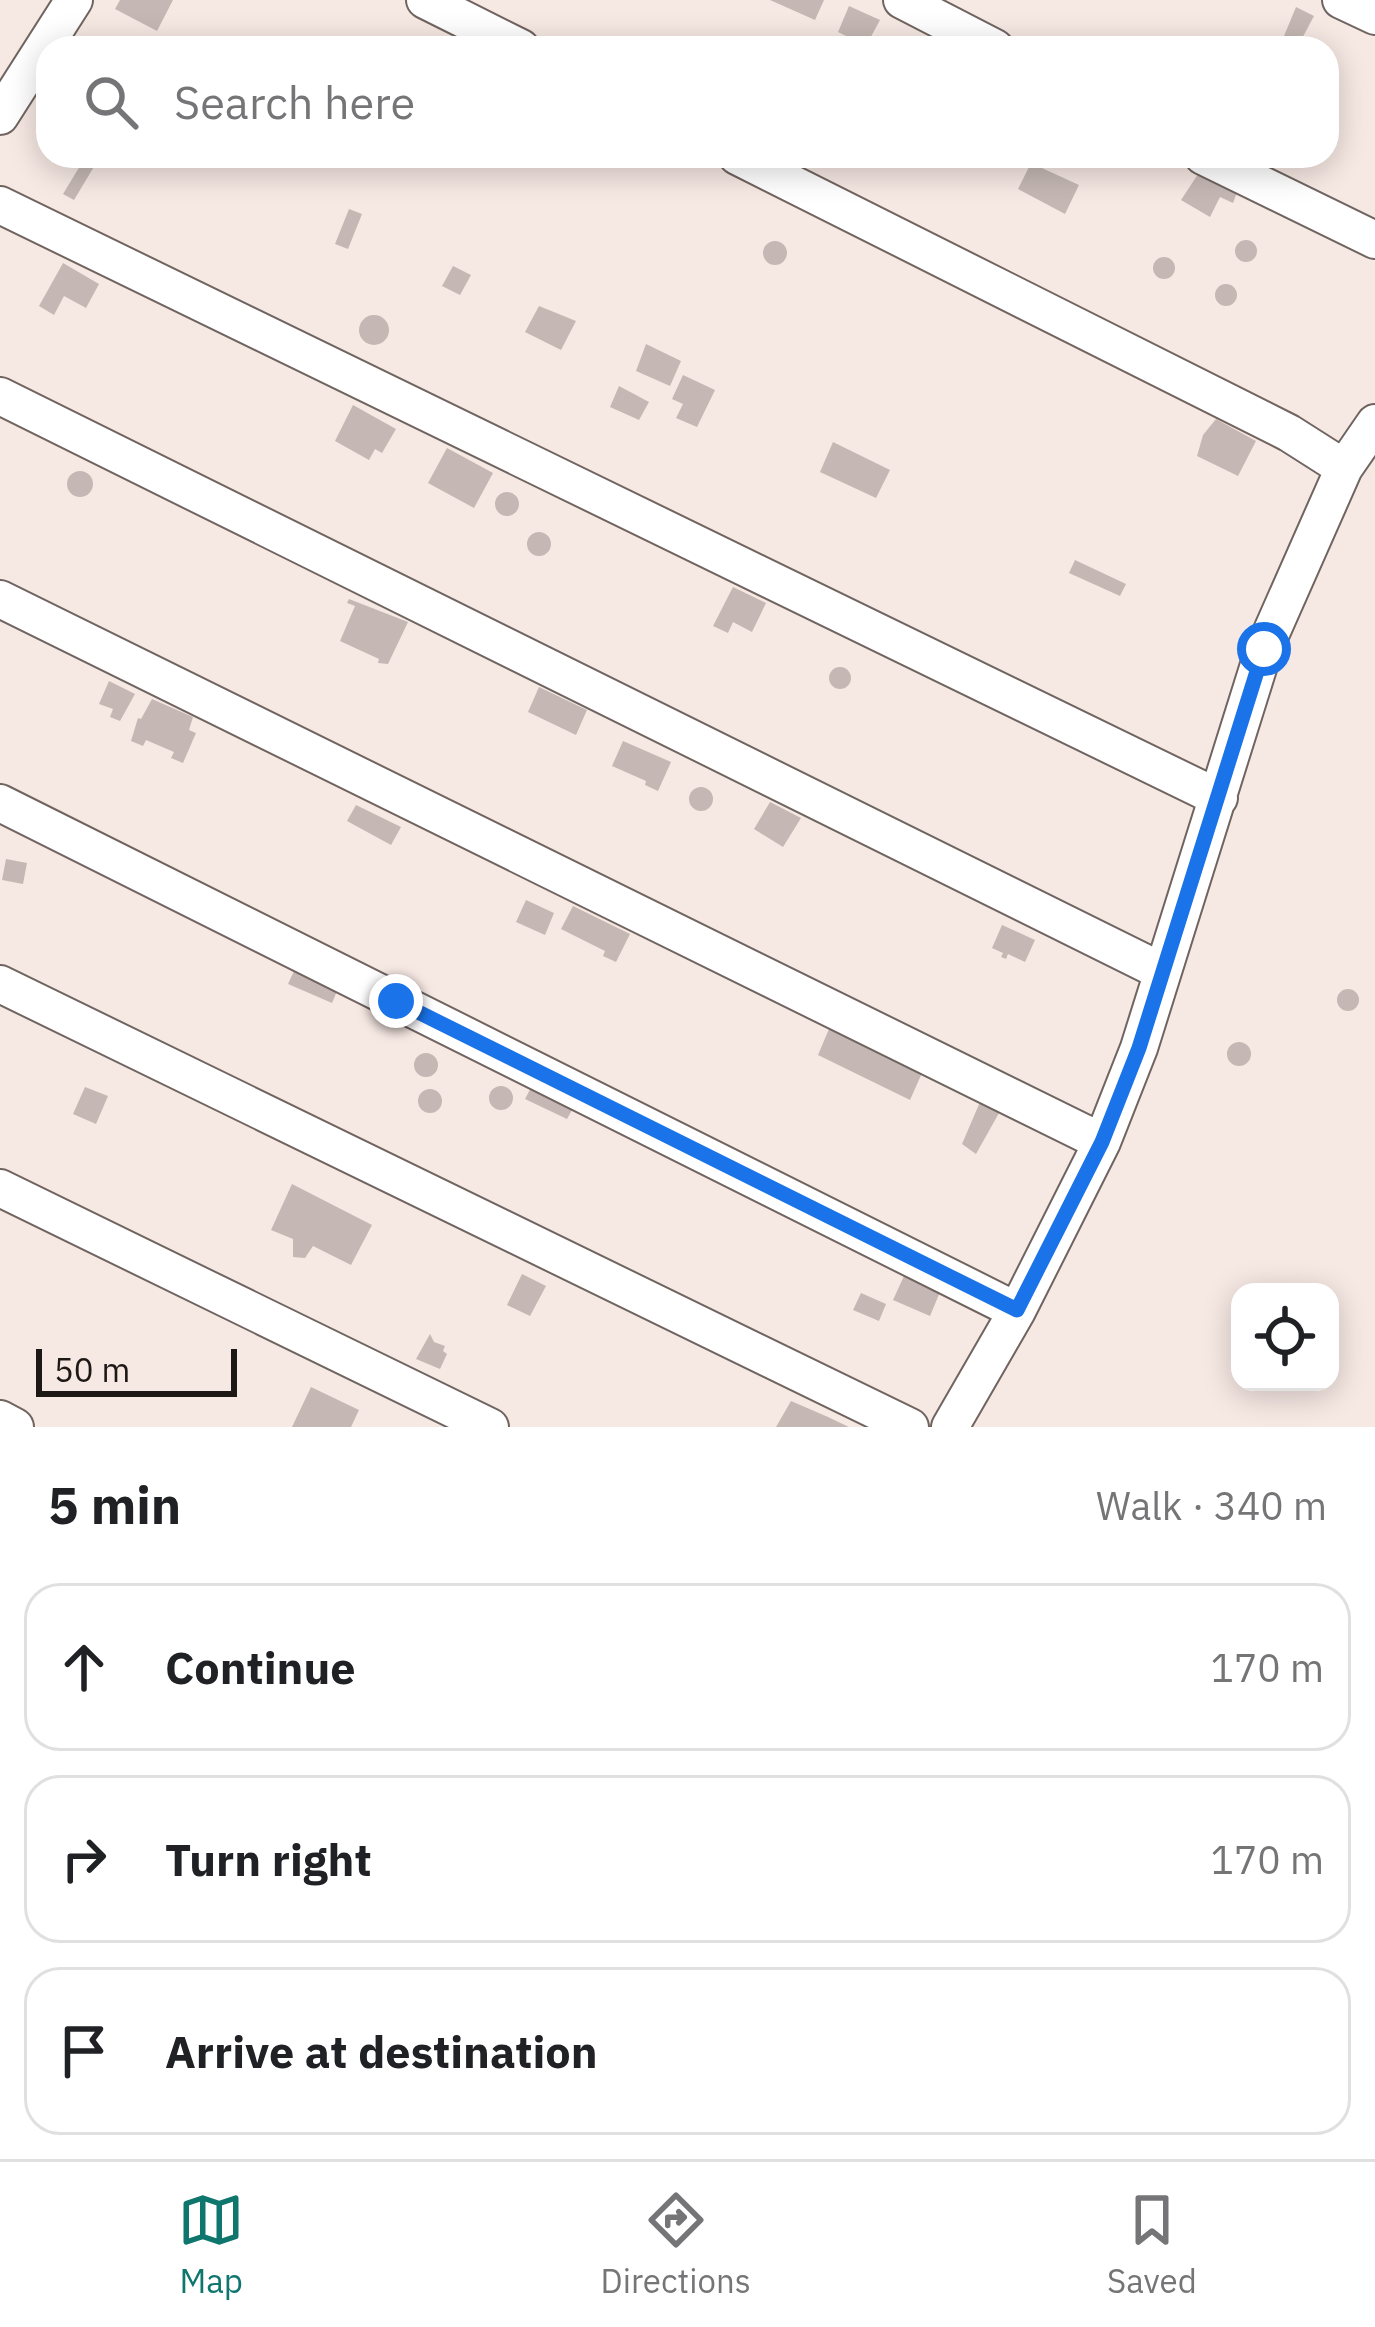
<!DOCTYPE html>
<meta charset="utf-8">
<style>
body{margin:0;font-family:"IBM Plex Sans",sans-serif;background:#f2f2f2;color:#202124}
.controls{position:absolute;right:36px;bottom:36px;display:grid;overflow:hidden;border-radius:24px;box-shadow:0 6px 30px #0003}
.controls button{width:108px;height:108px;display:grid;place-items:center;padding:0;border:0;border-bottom:3px solid #e0e0e0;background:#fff;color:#202124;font:60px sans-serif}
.scale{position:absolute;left:36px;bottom:30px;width:201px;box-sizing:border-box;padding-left:12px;border:6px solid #1d1816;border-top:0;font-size:33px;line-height:42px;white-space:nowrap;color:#1d1816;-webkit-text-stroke:9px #f6e8e3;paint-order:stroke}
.stop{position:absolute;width:36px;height:36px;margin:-27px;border:9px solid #1a73e8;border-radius:50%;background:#fff}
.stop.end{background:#1a73e8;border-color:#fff;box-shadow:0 3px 12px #0008}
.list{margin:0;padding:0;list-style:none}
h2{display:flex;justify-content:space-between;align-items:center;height:156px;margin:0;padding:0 48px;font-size:51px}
h2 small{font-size:39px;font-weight:400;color:#757577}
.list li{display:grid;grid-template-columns:78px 1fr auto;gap:36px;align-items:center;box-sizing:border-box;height:168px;margin:0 24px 24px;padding:0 24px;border:3px solid #e0e0e0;border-radius:36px}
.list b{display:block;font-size:45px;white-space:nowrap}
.list em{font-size:39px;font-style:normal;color:#757577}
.icon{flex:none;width:66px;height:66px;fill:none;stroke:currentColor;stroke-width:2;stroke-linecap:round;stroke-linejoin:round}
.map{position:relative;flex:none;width:1375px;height:1427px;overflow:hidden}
.search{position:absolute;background:#fff;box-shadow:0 6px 30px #0003;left:36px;right:36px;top:36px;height:132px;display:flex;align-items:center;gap:30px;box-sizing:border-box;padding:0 42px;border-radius:36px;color:#757577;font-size:45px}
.sheet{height:732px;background:#fff}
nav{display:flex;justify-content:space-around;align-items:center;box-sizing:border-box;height:168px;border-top:3px solid #e0e0e0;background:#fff;font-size:33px;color:#757577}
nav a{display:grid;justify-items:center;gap:6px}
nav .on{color:#0f766e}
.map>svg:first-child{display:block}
</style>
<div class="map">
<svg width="1375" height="1427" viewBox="0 0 1375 1427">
<rect width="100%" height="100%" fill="#f6e8e3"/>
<path fill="#c5b8b4" d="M 120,0 L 173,0 L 157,31 L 115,9 Z
M 770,0 L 824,0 L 815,20 Z
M 849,6 L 880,20 L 866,46 L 838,32 Z
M 1296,7 L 1314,16 L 1297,48 L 1279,48 Z
M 86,156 L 98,160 L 74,200 L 63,194 Z
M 1031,163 L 1079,185 L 1065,214 L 1018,189 Z
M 1202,168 L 1240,184 L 1233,203 L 1220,197 L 1210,217 L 1181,200 Z
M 349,209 L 362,214 L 348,249 L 335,244 Z
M1235 251a11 11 0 1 1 22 0a11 11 0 1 1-22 0Z
M763 253a12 12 0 1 1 24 0a12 12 0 1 1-24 0Z
M1153 268a11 11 0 1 1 22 0a11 11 0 1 1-22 0Z
M 63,263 L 99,284 L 86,308 L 64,296 L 54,315 L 39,306 Z
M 453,266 L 471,275 L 460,295 L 442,286 Z
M1215 295a11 11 0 1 1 22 0a11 11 0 1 1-22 0Z
M 539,306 L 576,321 L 561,350 L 525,332 Z
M359 330a15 15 0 1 1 30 0a15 15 0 1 1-30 0Z
M 646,344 L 681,361 L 670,386 L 636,371 Z
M 683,375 L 715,390 L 697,427 L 676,418 L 683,404 L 672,399 Z
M 619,386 L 649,402 L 639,420 L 610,407 Z
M 353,405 L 396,429 L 382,453 L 375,449 L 369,460 L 335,441 Z
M 1216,419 L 1256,441 L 1238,476 L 1197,456 L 1203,435 Z
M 833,442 L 890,470 L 876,498 L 820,472 Z
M 447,448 L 493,473 L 474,508 L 428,483 Z
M67 484a13 13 0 1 1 26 0a13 13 0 1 1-26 0Z
M495 504a12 12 0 1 1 24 0a12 12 0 1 1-24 0Z
M527 544a12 12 0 1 1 24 0a12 12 0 1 1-24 0Z
M 1075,560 L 1126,584 L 1120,596 L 1069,573 Z
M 733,587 L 766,603 L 752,632 L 733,622 L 728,633 L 713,626 Z
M 349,599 L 408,622 L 388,664 L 378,663 L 379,659 L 340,641 L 355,606 L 347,603 Z
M829 678a11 11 0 1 1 22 0a11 11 0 1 1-22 0Z
M 109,681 L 135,694 L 120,721 L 110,717 L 113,709 L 99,704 Z
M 539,687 L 587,710 L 576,735 L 528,712 Z
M 152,699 L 193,717 L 189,730 L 196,733 L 183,763 L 171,758 L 174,752 L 146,740 L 143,746 L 131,741 L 138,718 L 141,719 Z
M 623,741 L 671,762 L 658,791 L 645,785 L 646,781 L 612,766 Z
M689 799a12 12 0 1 1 24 0a12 12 0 1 1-24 0Z
M 770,802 L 801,818 L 783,847 L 754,829 Z
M 356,805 L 401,827 L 391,845 L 347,821 Z
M 6,859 L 27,863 L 23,884 L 2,880 Z
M 526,900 L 554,913 L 545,935 L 516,922 Z
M 573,906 L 630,934 L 616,962 L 603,956 L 605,951 L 561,929 Z
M 1002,925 L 1035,940 L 1025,962 L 1008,954 L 1006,959 L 1001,957 L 1003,953 L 992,948 Z
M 300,958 L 343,977 L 332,1003 L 288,984 Z
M1337 1000a11 11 0 1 1 22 0a11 11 0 1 1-22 0Z
M 829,1029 L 922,1073 L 910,1100 L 818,1055 Z
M1227 1054a12 12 0 1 1 24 0a12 12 0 1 1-24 0Z
M414 1065a12 12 0 1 1 24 0a12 12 0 1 1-24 0Z
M 535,1080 L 577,1101 L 567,1119 L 525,1099 Z
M489 1098a12 12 0 1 1 24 0a12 12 0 1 1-24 0Z
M 85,1087 L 108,1096 L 96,1124 L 73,1114 Z
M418 1101a12 12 0 1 1 24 0a12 12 0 1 1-24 0Z
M 980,1102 L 999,1113 L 976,1154 L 962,1144 Z
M 292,1184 L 372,1225 L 351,1265 L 313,1246 L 305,1258 L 293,1257 L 293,1239 L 271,1230 Z
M 909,1265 L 945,1280 L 930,1316 L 893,1300 Z
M 522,1274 L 546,1286 L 530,1316 L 507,1305 Z
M 861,1293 L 886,1304 L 879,1321 L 853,1310 Z
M 430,1334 L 434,1342 L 445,1346 L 443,1351 L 447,1354 L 440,1369 L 416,1359 Z
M 311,1387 L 359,1410 L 351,1427 L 292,1427 Z
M 791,1401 L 828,1417 L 849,1427 L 776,1427 Z"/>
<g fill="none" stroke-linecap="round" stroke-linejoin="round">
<g stroke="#706460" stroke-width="40">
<path id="minor" d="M 425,0 L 521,48
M 902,0 L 995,48
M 1341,0 L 1375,16
M 0,116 L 74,0
M 737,156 L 1289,433 L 1344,468
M 1203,156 L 1375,240
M 0,205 L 1219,798
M 0,396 L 1161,971
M 0,599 L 1102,1142
M 0,803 L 1017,1311
M 0,984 L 910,1427
M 0,1188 L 490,1427
M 0,1419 L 15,1427
M 950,1427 L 1017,1311 L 1102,1142 L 1139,1048 L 1264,649 L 1344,468 L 1375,423"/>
</g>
<use href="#minor" stroke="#fff" stroke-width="36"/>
</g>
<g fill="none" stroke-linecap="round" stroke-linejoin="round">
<path stroke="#1a73e8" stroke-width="15" d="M 396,1001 L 1017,1310 L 1102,1142 L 1139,1048 L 1264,649"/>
</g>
</svg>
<div class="controls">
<button><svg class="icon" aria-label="locate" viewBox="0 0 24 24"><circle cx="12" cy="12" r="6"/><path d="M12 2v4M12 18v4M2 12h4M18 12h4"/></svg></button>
</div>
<div class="scale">50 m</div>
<div class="stop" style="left:1264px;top:649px"></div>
<div class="stop end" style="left:396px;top:1001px"></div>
<div class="search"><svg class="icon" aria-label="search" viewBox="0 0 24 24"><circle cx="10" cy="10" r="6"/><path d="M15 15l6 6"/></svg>Search here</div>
</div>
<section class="sheet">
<h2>5 min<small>Walk · 340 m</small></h2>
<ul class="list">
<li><svg class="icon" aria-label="ahead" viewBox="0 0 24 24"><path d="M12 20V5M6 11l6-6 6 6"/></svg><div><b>Continue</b></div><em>170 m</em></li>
<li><svg class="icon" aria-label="right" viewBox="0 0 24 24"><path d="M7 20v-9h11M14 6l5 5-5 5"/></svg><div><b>Turn right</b></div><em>170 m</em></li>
<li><svg class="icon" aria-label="arrive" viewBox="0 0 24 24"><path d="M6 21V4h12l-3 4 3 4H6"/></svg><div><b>Arrive at destination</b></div></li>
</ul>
</section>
<nav>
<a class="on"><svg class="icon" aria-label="map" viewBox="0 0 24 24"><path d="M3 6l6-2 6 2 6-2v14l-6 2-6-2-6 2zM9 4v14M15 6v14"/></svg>Map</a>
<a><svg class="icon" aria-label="directions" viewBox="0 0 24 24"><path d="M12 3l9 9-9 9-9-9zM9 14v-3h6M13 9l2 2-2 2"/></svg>Directions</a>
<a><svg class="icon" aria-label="saved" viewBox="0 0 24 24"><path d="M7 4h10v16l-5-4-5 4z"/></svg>Saved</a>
</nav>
